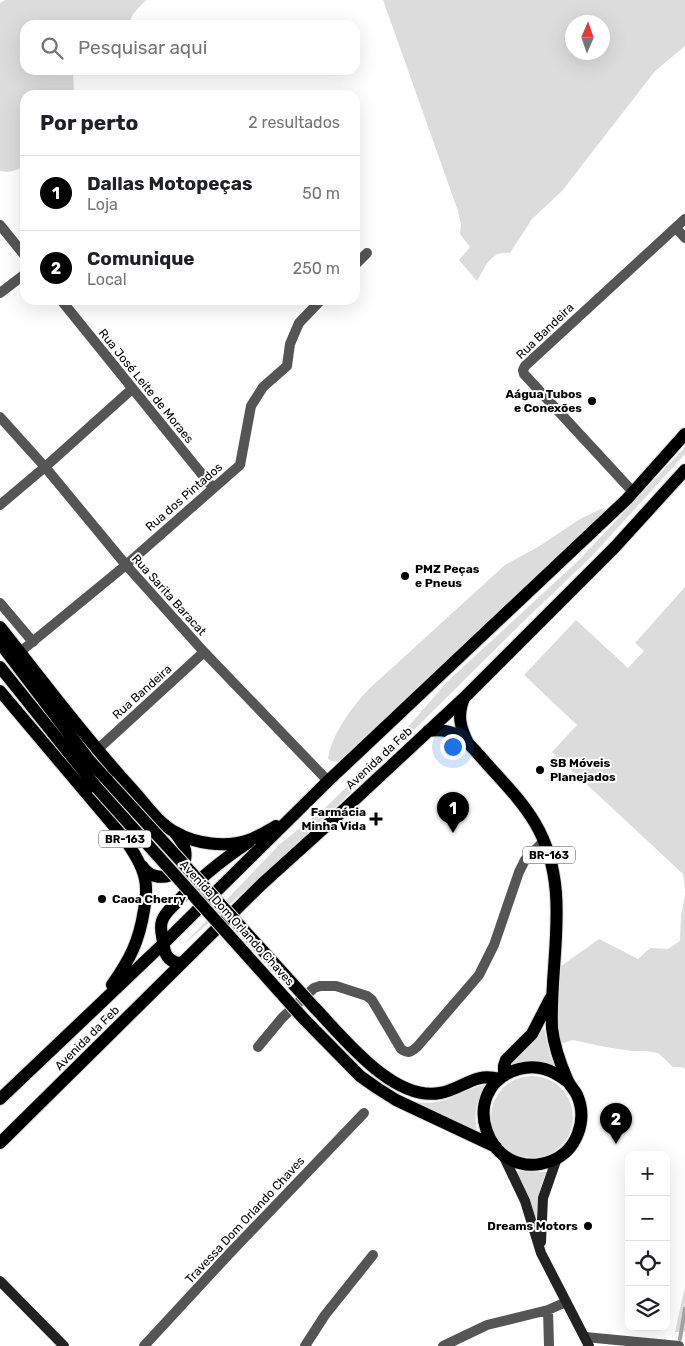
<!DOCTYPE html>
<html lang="pt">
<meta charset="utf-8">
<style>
body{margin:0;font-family:Rubik,sans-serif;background:#f6f6f6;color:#202124}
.controls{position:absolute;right:15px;bottom:15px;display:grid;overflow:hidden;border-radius:10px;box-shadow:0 5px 20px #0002}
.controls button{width:45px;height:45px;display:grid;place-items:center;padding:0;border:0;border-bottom:1px solid #e0e0e0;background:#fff;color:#202124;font:25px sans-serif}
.compass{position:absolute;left:565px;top:15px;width:45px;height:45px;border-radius:50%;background:#fff;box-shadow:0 5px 20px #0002;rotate:2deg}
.you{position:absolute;left:452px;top:746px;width:18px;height:18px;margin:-12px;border:4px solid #fff;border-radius:50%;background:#1a73e8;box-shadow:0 0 0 8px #1a73e833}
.badge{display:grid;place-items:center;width:32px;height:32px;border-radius:50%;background:#000;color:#fff;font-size:16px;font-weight:700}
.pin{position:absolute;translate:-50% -41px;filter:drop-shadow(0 1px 2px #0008)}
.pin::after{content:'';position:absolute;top:26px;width:18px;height:15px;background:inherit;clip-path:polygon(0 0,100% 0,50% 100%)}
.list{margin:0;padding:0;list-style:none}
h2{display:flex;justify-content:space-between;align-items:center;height:65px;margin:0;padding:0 20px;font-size:21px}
h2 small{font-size:16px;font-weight:400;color:#757577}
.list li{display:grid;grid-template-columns:32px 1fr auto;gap:15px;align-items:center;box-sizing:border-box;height:75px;padding:0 20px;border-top:1px solid #e0e0e0}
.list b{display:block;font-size:19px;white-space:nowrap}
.list p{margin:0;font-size:16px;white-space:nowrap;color:#757577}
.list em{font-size:16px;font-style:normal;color:#757577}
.icon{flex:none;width:28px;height:28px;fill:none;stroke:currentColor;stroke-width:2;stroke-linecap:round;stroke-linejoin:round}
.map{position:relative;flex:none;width:685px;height:1346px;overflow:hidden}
.search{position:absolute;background:#fff;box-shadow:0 5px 20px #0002;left:20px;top:20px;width:340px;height:55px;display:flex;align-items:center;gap:12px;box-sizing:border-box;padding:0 18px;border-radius:15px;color:#757577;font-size:19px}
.panel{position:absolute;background:#fff;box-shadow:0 5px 20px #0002;left:20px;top:90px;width:340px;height:215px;border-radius:15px}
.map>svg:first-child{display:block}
</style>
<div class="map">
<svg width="685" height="1346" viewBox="0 0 685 1346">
<rect width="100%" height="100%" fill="#fff"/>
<path fill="#dcdcdc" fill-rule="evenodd" d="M 5,0 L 146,0 L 133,14 L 128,25 L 25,25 L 25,70 L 76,70 L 73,73 L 74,95 L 25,95 L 25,165 C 17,171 10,173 0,171 L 0,3 Z
M 383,0 L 685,0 L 685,46 L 655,71 L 562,191 L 532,219 L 510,253 C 490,251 486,266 477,281 L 459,260 L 470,247 L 460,234 L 461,224 L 458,211 ZM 572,22 L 602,22 L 602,52 L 572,52 Z
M 685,447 L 685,454 L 592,556 L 523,622 L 336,807 L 254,883 L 182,946 L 280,844 L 327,806 L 407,728 L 448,681 L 579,560 Z
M 601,509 L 606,510 L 338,762 L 331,761 L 328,759 C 331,735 353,705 370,688 L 505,565 L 538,547 L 580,519 Z
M 685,587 L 685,890 L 683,874 L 552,752 L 577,725 L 524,675 L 576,620 L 628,668 L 644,651 L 635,643 Z
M 685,895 L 685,1069 L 682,1067 L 673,1067 L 658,1053 L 646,1051 L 632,1051 L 605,1047 L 573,1040 L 560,1044 L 557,1022 L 561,966 L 599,939 L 638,959 L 650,948 L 668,949 L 680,941 L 681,915 Z
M 544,1028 L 550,1055 L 556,1068 L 519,1064 L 507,1066 Z
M491 1117a41 41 0 1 1 82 0a41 41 0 1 1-82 0Z
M 488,1084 C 475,1098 474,1114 477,1132 L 415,1102 C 448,1107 460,1089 488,1084 Z
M 512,1171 L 547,1172 C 537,1190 537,1209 536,1229 Z
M 685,1287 L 685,1332 L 675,1332 Z"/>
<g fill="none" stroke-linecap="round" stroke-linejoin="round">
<path stroke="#a3a3a3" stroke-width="4" d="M 680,1339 L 685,1309"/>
<g stroke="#dbdbdb" stroke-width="14">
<path id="primary" d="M 0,627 C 44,682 85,738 132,789 C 145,803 158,823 175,832 C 195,844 226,848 249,840 C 258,837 267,831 276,826
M 0,643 L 89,760 L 108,781
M 0,667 L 97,788
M 0,691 L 124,838 C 132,850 142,864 145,879 C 147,889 146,900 144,910 C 139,942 130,959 112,985
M 464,698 C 457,715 460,727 468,743
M 428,731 C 458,726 469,744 487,764 C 504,783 522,801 535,823 C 573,887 549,959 552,1028 C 554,1046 560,1063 567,1079 C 569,1085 574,1089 577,1095 C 588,1120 577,1151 551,1161 C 487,1185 454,1087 519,1069 C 538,1064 553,1070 568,1082
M 142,866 C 155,887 190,875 185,850 C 184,844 179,838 175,833
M 182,963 C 171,963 165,957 164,947 C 163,938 159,930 162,921 C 164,914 171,908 176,903 C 198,879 222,860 249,842
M 314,1007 C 343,1037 393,1102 440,1093 C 463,1089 474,1072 499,1079
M 303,1018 L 360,1076 L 377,1088 L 396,1100 L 496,1147
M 504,1075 L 504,1066 L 506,1060 L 532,1034 L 550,999
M 0,1099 L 164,943 L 328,781 L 627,499 L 685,434
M 0,1143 L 262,884 L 335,818 L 465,697 L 615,547 L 685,470"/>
</g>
<path stroke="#555" stroke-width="10" d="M 0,225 L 25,256
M 676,228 L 685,238
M 355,265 L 367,253
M 0,293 L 25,274
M 61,300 L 213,488
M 0,417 L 45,467 L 126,565 L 204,652 L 328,781
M 633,492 L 524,374 L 523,370 L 525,366 L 685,219
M 0,505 L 45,467 L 132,389
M 0,603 L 33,642
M 20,652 L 126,565 L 240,465 L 251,406 L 263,387 L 287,366 L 290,344 L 299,323 L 321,300
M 97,750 L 204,652
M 258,1047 L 282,1018 L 314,988 L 320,986 L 336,986 L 367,996 L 372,1000 L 401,1049 C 408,1054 411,1052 417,1047 L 479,975 L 494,945 L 519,872 L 525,860 L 544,841
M 548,1310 L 549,1346
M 585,1337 L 679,1346
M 144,1346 L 230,1253 L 364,1113
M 305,1346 L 325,1315 L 373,1255
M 443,1346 L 487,1325 L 548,1310 L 566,1302"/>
<path stroke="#222" stroke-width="10" d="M 503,1155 L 525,1201 L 541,1253 L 589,1346
M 541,1242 L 543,1198 L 557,1158
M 0,1281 L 64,1346"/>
<use href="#primary" stroke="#000" stroke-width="12"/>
<g stroke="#dbdbdb" stroke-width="14" stroke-linecap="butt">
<path id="primary-bridge" d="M 108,781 L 314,1007
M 97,788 L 303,1018"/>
</g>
<use href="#primary-bridge" stroke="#000" stroke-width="12"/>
</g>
<g fill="#000" stroke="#fff" stroke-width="2">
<circle cx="592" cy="401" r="5"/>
<circle cx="405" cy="576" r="5"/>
<circle cx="540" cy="770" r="5"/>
<path d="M373.5 811.5h5v5h5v5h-5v5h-5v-5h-5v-5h5z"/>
<circle cx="102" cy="899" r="5"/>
<circle cx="588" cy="1226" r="5"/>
</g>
<g text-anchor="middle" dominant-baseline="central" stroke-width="4" stroke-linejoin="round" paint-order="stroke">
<g fill="#fff" stroke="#4c4c4c" stroke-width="1">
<rect x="99" y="830.5" width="52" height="17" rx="4"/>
<rect x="523" y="846.5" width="52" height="17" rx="4"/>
</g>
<g font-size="11" font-weight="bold" fill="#000">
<text x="125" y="839">BR-163</text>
<text x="549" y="855">BR-163</text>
</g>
<g font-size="12" fill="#000" stroke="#fff">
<text transform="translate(545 331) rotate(-44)">Rua Bandeira</text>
<text transform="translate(146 386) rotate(51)">Rua José Leite de Moraes</text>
<text transform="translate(184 497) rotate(-41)">Rua dos Pintados</text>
<text transform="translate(169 595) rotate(48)">Rua Sarita Baracat</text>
<text transform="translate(142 692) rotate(-42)">Rua Bandeira</text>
<text transform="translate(379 758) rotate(-43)">Avenida da Feb</text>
<text transform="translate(237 923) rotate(48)">Avenida Dom Orlando Chaves</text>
<text transform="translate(87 1038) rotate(-45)">Avenida da Feb</text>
<text transform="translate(245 1220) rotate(-47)">Travessa Dom Orlando Chaves</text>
</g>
<g font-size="12" font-weight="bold" fill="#000" stroke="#fff" text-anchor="end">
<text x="582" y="394">Aágua Tubos<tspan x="582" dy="14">e Conexões</tspan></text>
<text x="415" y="569" text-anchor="start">PMZ Peças<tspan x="415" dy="14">e Pneus</tspan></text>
<text x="550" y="763" text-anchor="start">SB Móveis<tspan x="550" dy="14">Planejados</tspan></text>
<text x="366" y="812">Farmácia<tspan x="366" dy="14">Minha Vida</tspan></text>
<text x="112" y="899" text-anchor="start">Caoa Cherry</text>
<text x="578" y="1226">Dreams Motors</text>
</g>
</g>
</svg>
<div class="controls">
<button>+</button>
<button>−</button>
<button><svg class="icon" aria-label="locate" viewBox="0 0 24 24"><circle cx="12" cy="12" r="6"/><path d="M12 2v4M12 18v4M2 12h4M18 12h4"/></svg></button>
<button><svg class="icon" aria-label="layers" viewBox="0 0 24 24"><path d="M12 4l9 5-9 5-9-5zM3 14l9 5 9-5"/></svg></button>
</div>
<svg class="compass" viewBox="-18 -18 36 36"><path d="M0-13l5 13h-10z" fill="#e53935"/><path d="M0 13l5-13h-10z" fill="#757577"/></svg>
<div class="you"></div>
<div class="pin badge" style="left:453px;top:833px">1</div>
<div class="pin badge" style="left:616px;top:1144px">2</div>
<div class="search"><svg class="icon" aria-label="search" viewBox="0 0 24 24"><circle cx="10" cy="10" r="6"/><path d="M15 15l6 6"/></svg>Pesquisar aqui</div>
<section class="panel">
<h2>Por perto<small>2 resultados</small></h2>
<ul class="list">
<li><span class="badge">1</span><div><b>Dallas Motopeças</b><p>Loja</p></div><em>50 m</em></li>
<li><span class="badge">2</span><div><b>Comunique</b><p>Local</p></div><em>250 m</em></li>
</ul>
</section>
</div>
